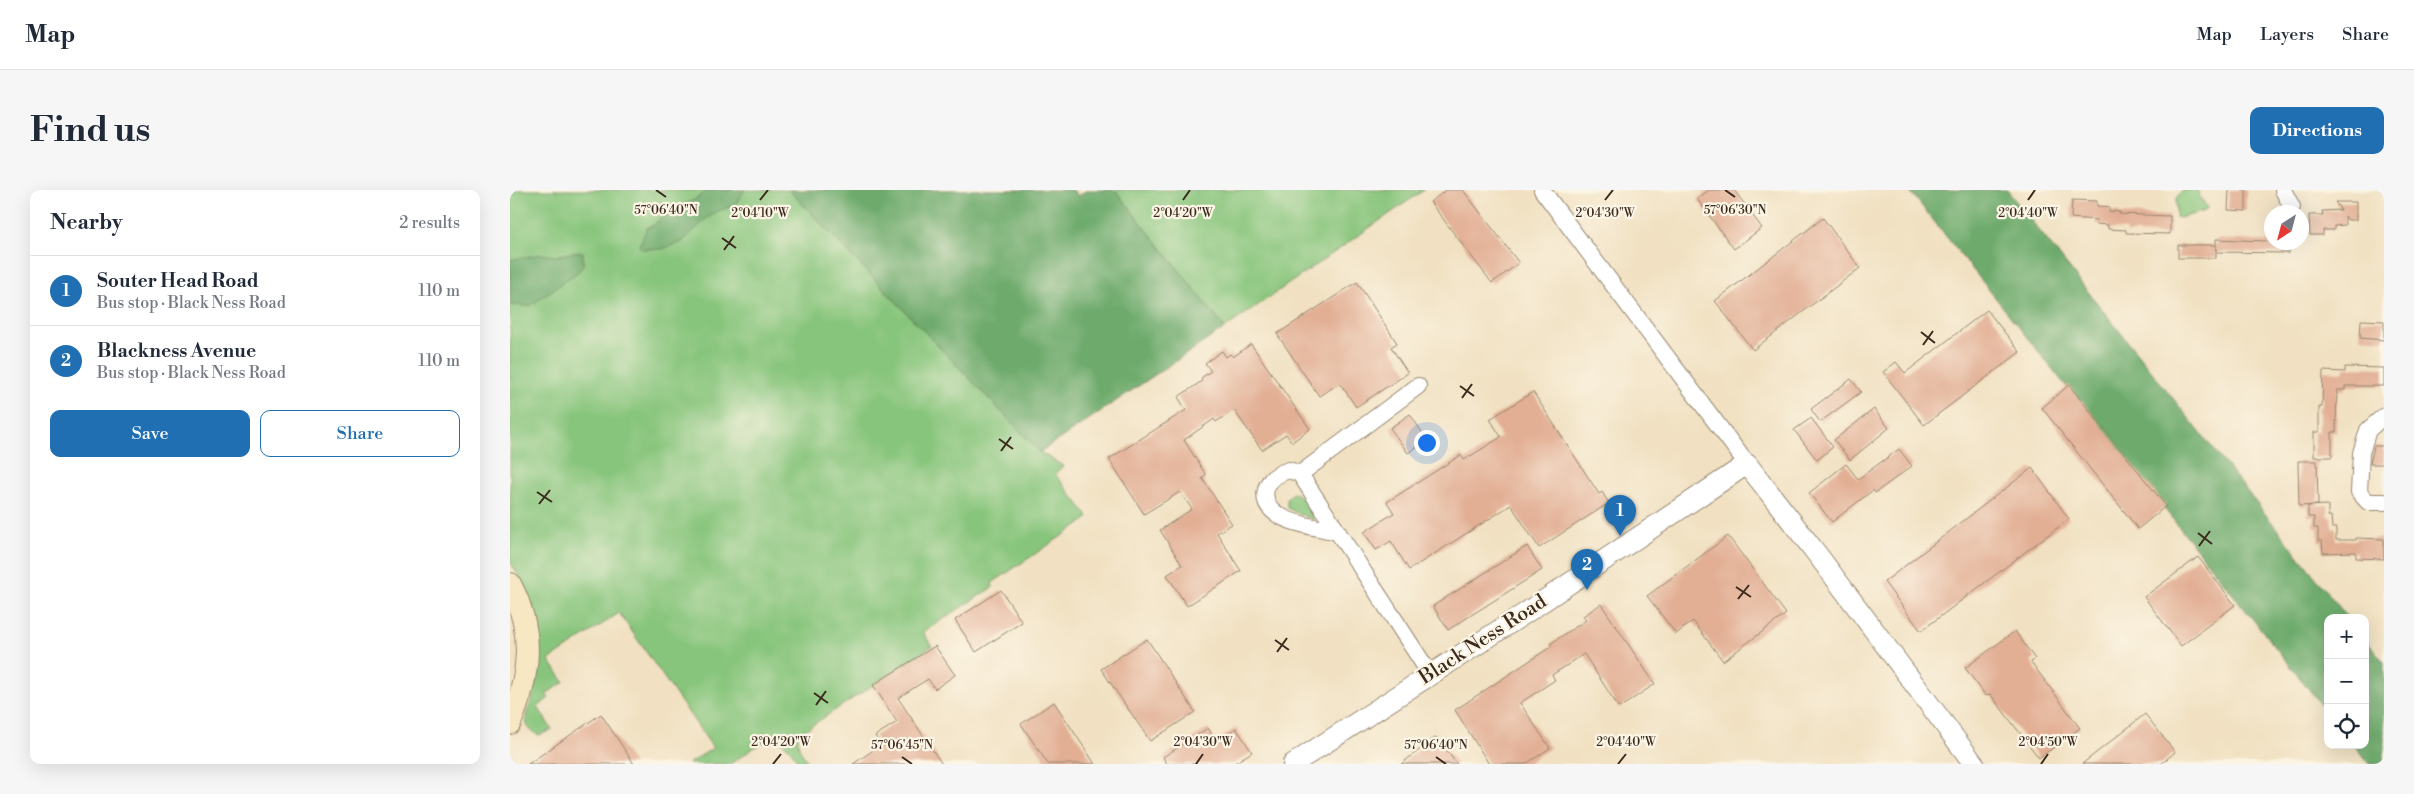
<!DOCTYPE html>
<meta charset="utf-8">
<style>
body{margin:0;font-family:"Libre Bodoni",serif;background:#f6f6f7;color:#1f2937}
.controls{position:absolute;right:15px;bottom:15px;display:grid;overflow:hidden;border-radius:10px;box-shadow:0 5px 20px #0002}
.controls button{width:45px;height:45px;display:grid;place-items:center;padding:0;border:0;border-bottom:1px solid #e0e1e3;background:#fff;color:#1f2937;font:25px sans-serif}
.compass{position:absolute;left:1754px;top:15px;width:45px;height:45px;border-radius:50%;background:#fff;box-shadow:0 5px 20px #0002;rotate:216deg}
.you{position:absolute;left:916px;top:252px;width:18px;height:18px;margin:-12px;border:4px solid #fff;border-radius:50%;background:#1a73e8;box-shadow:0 0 0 8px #1a73e833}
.badge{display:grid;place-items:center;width:32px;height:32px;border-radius:50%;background:#1f6fb2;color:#fff;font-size:16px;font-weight:700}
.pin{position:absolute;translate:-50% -41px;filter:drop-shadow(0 1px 2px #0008)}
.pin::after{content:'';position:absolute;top:26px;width:18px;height:15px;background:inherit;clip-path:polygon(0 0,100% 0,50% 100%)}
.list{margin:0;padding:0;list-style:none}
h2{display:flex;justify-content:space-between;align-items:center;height:65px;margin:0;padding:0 20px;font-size:21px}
h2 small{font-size:16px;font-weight:400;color:#747a83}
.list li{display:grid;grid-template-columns:32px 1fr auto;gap:15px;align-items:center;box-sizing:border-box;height:70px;padding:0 20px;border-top:1px solid #e0e1e3}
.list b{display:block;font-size:19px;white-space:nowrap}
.list p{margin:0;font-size:16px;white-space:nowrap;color:#747a83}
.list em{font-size:16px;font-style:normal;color:#747a83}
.actions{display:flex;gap:10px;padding:15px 20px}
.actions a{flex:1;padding:11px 0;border:1px solid #1f6fb2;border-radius:10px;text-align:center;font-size:18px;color:#1f6fb2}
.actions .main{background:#1f6fb2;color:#fff}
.icon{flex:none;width:28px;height:28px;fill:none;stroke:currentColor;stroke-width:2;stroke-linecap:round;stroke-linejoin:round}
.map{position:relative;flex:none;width:1874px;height:574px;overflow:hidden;border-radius:10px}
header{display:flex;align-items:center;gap:30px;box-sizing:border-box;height:70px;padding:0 25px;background:#fff;border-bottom:1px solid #e0e1e3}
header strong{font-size:24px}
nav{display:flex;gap:28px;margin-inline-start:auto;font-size:18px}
.intro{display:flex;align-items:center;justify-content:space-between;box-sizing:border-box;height:120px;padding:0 30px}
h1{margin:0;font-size:35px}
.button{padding:12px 22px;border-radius:10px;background:#1f6fb2;color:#fff;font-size:18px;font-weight:700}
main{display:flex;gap:30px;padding:0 30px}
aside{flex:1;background:#fff;border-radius:10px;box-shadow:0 5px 20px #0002}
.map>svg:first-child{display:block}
</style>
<header>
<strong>Map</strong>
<nav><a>Map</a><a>Layers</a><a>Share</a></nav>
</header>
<div class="intro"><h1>Find us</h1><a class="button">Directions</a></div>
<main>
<aside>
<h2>Nearby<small>2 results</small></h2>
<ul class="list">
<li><span class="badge">1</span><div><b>Souter Head Road</b><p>Bus stop · Black Ness Road</p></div><em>110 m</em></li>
<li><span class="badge">2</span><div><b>Blackness Avenue</b><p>Bus stop · Black Ness Road</p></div><em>110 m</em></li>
</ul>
<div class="actions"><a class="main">Save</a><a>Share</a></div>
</aside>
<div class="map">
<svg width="1874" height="574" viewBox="0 0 1874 574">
<rect width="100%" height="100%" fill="#fcf5e5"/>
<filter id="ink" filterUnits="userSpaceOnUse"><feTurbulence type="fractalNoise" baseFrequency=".02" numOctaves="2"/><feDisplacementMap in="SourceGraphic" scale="10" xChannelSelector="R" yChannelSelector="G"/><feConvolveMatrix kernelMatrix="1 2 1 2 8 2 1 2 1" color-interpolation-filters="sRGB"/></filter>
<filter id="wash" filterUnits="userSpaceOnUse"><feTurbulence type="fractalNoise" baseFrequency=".0096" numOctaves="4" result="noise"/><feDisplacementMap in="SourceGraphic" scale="20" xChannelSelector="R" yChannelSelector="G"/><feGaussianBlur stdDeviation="1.12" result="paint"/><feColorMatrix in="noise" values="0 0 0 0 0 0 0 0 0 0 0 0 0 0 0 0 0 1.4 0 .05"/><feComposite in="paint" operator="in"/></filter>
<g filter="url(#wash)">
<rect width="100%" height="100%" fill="#f1e1c2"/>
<path fill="#87c57c" stroke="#61784d" d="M 0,0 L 279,0 L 530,262 L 553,276 L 545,284 L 578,326 L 577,329 L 482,393 L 483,397 L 413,442 L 422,456 L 289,544 C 285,555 293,565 299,574 L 290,574 L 280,559 L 263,545 L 220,574 L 178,574 L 203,558 L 109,423 L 39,470 L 54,492 L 36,504 L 39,508 L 28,517 L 42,540 L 29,545 C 23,543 17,539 16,532 C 14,523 22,512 24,502 C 31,457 27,411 0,372 Z
M 605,0 L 914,0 L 715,138 Z
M 1673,0 L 1687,0 L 1697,18 L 1695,21 L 1670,28 L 1666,27 L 1666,8 Z
M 783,303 C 792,305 804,318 807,326 L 803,330 L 777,318 L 777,308 Z"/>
<path fill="#6daa6c" stroke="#546a45" d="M 198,0 L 235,0 L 224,16 L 210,20 L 197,28 L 172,52 L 152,59 L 132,59 L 129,56 L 137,38 L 144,35 L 157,21 L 184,10 Z
M 279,0 L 563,0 L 568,6 L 577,0 L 605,0 L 715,138 L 530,262 Z
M 1399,0 L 1497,0 L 1838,428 L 1818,428 L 1818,523 Z
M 66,62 L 73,62 L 73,75 L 69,81 L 20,116 L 0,115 L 0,70 L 31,64 L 45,66 Z
M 1855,449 L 1874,472 L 1874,574 L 1859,574 L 1844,555 L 1855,555 Z"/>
<g id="blocks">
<path fill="#e2af94" d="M 936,0 L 953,0 L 1009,73 L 982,93 L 920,12 Z
M 1199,0 L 1224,0 L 1252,38 L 1224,59 L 1187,9 Z
M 1719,0 L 1736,0 L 1736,21 L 1718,20 Z
M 1562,10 L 1587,11 L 1587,16 L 1599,17 L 1599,21 L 1610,22 L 1609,24 L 1660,26 L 1660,44 L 1616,43 L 1616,40 L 1598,39 L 1598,35 L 1586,34 L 1587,30 L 1561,28 Z
M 1825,12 L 1846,12 L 1846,30 L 1838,30 L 1835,26 L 1835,35 L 1824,36 L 1824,40 L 1813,40 L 1813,45 L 1800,45 L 1799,25 L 1813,25 L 1812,21 L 1831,20 Z
M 1313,28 L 1350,78 L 1243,160 L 1205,111 Z
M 1706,49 L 1779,52 L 1779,63 L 1706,62 L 1706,68 L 1668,68 L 1668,55 L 1706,55 L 1706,61 Z
M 847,92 L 887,153 L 881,157 L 898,183 L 846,217 L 830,193 L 809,206 L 767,144 Z
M 1477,120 L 1510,162 L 1414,235 L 1373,182 L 1386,172 L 1395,183 Z
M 1851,130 L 1874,131 L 1874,150 L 1850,148 Z
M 741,154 L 800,239 L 782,252 L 776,244 L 752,260 L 724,220 L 706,232 L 704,229 L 674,250 L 696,285 L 692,288 L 722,334 L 707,343 L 731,381 L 677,416 L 657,385 L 672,375 L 650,340 L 682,319 L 670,302 L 634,324 L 599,269 L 676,220 L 668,207 L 692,191 L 691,188 L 701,181 L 695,173 L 712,161 L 716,167 L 720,164 L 723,167 Z
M 1835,177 L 1874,178 L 1874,196 L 1835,196 L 1835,200 L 1827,200 L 1826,242 L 1822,242 L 1822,267 L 1804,267 L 1804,242 L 1809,242 L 1809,217 L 1812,217 L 1813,181 L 1835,182 Z
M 1341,189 L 1351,202 L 1310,232 L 1301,219 Z
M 1559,195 L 1656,316 L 1628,339 L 1532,218 Z
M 1023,202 L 1089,304 L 1092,302 L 1099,313 L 1029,358 L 1001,315 L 899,380 L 881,351 L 866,360 L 854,342 L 884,323 L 877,312 L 951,265 L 954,270 L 991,247 L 980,229 Z
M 1364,219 L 1379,238 L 1340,270 L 1324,250 Z
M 900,224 L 917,250 L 898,263 L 880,238 Z
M 1301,228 L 1323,257 L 1307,270 L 1284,240 Z
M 1864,256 L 1874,256 L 1874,274 L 1860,274 Z
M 1389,259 L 1402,276 L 1365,303 L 1363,300 L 1322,332 L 1299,303 L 1336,274 L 1348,289 Z
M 1788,271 L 1807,271 L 1808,315 L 1789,316 Z
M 1522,278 L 1559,329 L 1411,441 L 1374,392 Z
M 1818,315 L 1818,326 L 1821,326 L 1822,338 L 1826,338 L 1826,350 L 1846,350 L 1846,348 L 1874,349 L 1874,369 L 1846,368 L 1846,362 L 1813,363 L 1812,351 L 1808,351 L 1808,338 L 1804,338 L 1804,327 L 1798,327 L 1798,316 Z
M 1218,346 L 1276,424 L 1213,471 L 1183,431 L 1166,444 L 1137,406 Z
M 1017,356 L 1032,380 L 938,440 L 923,416 Z
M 1688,367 L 1725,415 L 1671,456 L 1634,407 Z
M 491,400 L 512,432 L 466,462 L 445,430 Z
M 1091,414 L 1145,494 L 1109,518 L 1074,464 L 1042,485 L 1045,490 L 1010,513 L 1040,558 L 1016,574 L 979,574 L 945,520 L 1042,456 L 1040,454 L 1076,430 L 1073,426 Z
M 1505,441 L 1525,469 L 1521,472 L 1570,538 L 1529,568 L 1480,504 L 1476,506 L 1455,478 Z
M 637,449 L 685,522 L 640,551 L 591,479 Z
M 425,456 L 445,485 L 425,499 L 418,489 L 388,508 L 432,574 L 343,574 L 371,555 L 365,546 L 387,532 L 363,495 Z
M 544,512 L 558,533 L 585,574 L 538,574 L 511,534 Z
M 91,524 L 124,574 L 18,574 L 53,550 Z
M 1635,524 L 1665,562 L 1651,574 L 1572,574 Z
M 698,538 L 706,551 L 726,538 L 742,562 L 723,574 L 657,574 L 653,567 Z
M 926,547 L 947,574 L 891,574 Z"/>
</g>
</g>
<g filter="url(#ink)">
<use href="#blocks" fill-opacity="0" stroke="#968670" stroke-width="1"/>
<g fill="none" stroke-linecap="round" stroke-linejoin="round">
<g stroke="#968670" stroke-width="18">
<path id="minor" d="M 1032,0 L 1237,274
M 1773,0 L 1782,17
M 1874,226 L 1858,240 L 1851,263 L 1849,302 L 1858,312 L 1874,312
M 790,284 L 908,196
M 828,342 C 807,337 748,332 756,299 C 759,288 769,283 779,280 L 790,284 L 920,484"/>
</g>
<g stroke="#968670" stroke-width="22">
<path id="tertiary" d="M 783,574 L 1014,424 L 1237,274 L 1310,368 L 1464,574"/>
</g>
<g stroke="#968670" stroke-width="24">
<path id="secondary" d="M 0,394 C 25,442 20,485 0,533"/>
</g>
<use href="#minor" stroke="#fff" stroke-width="16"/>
<use href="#tertiary" stroke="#fff" stroke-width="20"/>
<use href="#secondary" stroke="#f7e8c3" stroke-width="22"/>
</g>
</g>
<path fill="none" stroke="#3b2a1e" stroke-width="2" d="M 146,0 L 156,7M 1215,0 L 1225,7M 250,10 L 258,0M 673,10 L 680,0M 1095,10 L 1103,0M 1518,10 L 1525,0M 212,48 L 226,58M 214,60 L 224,46M 1411,142 L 1425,153M 1413,155 L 1423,141M 950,196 L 964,206M 952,208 L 962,194M 489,249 L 503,259M 491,261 L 501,247M 27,302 L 42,312M 29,314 L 40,300M 1688,343 L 1702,354M 1689,356 L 1700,341M 1226,397 L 1241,407M 1228,409 L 1239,395M 765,450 L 779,460M 767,462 L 777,448M 304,503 L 318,513M 306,515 L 316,501M 392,567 L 402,574M 926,567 L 936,574M 263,574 L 271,564M 686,574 L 693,564M 1108,574 L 1116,564M 1531,574 L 1538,564"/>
<g text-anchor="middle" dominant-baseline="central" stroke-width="4.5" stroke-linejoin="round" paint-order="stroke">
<g font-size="20" fill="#3b2a1e" stroke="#fcf5e5">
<text transform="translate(973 450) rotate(-33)">Black Ness Road</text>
</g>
</g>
<g font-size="12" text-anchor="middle" fill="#3b2a1e" stroke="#fcf5e5" stroke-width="4.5" stroke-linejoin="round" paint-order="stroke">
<text x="156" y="24">57°06'40"N</text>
<text x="1225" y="24">57°06'30"N</text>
<text x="673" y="27">2°04'20"W</text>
<text x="1095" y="27">2°04'30"W</text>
<text x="250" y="27">2°04'10"W</text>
<text x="1518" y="27">2°04'40"W</text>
<text x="271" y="556">2°04'20"W</text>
<text x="693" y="556">2°04'30"W</text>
<text x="1116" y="556">2°04'40"W</text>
<text x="1538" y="556">2°04'50"W</text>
<text x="392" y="559">57°06'45"N</text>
<text x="926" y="559">57°06'40"N</text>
</g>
</svg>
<div class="controls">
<button>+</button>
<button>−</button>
<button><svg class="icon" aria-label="locate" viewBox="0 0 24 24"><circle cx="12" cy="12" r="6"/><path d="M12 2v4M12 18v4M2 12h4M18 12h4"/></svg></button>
</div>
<svg class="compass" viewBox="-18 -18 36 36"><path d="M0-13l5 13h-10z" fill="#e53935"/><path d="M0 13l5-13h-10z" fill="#747a83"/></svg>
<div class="you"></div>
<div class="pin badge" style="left:1110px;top:346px">1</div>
<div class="pin badge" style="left:1077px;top:400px">2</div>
</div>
</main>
